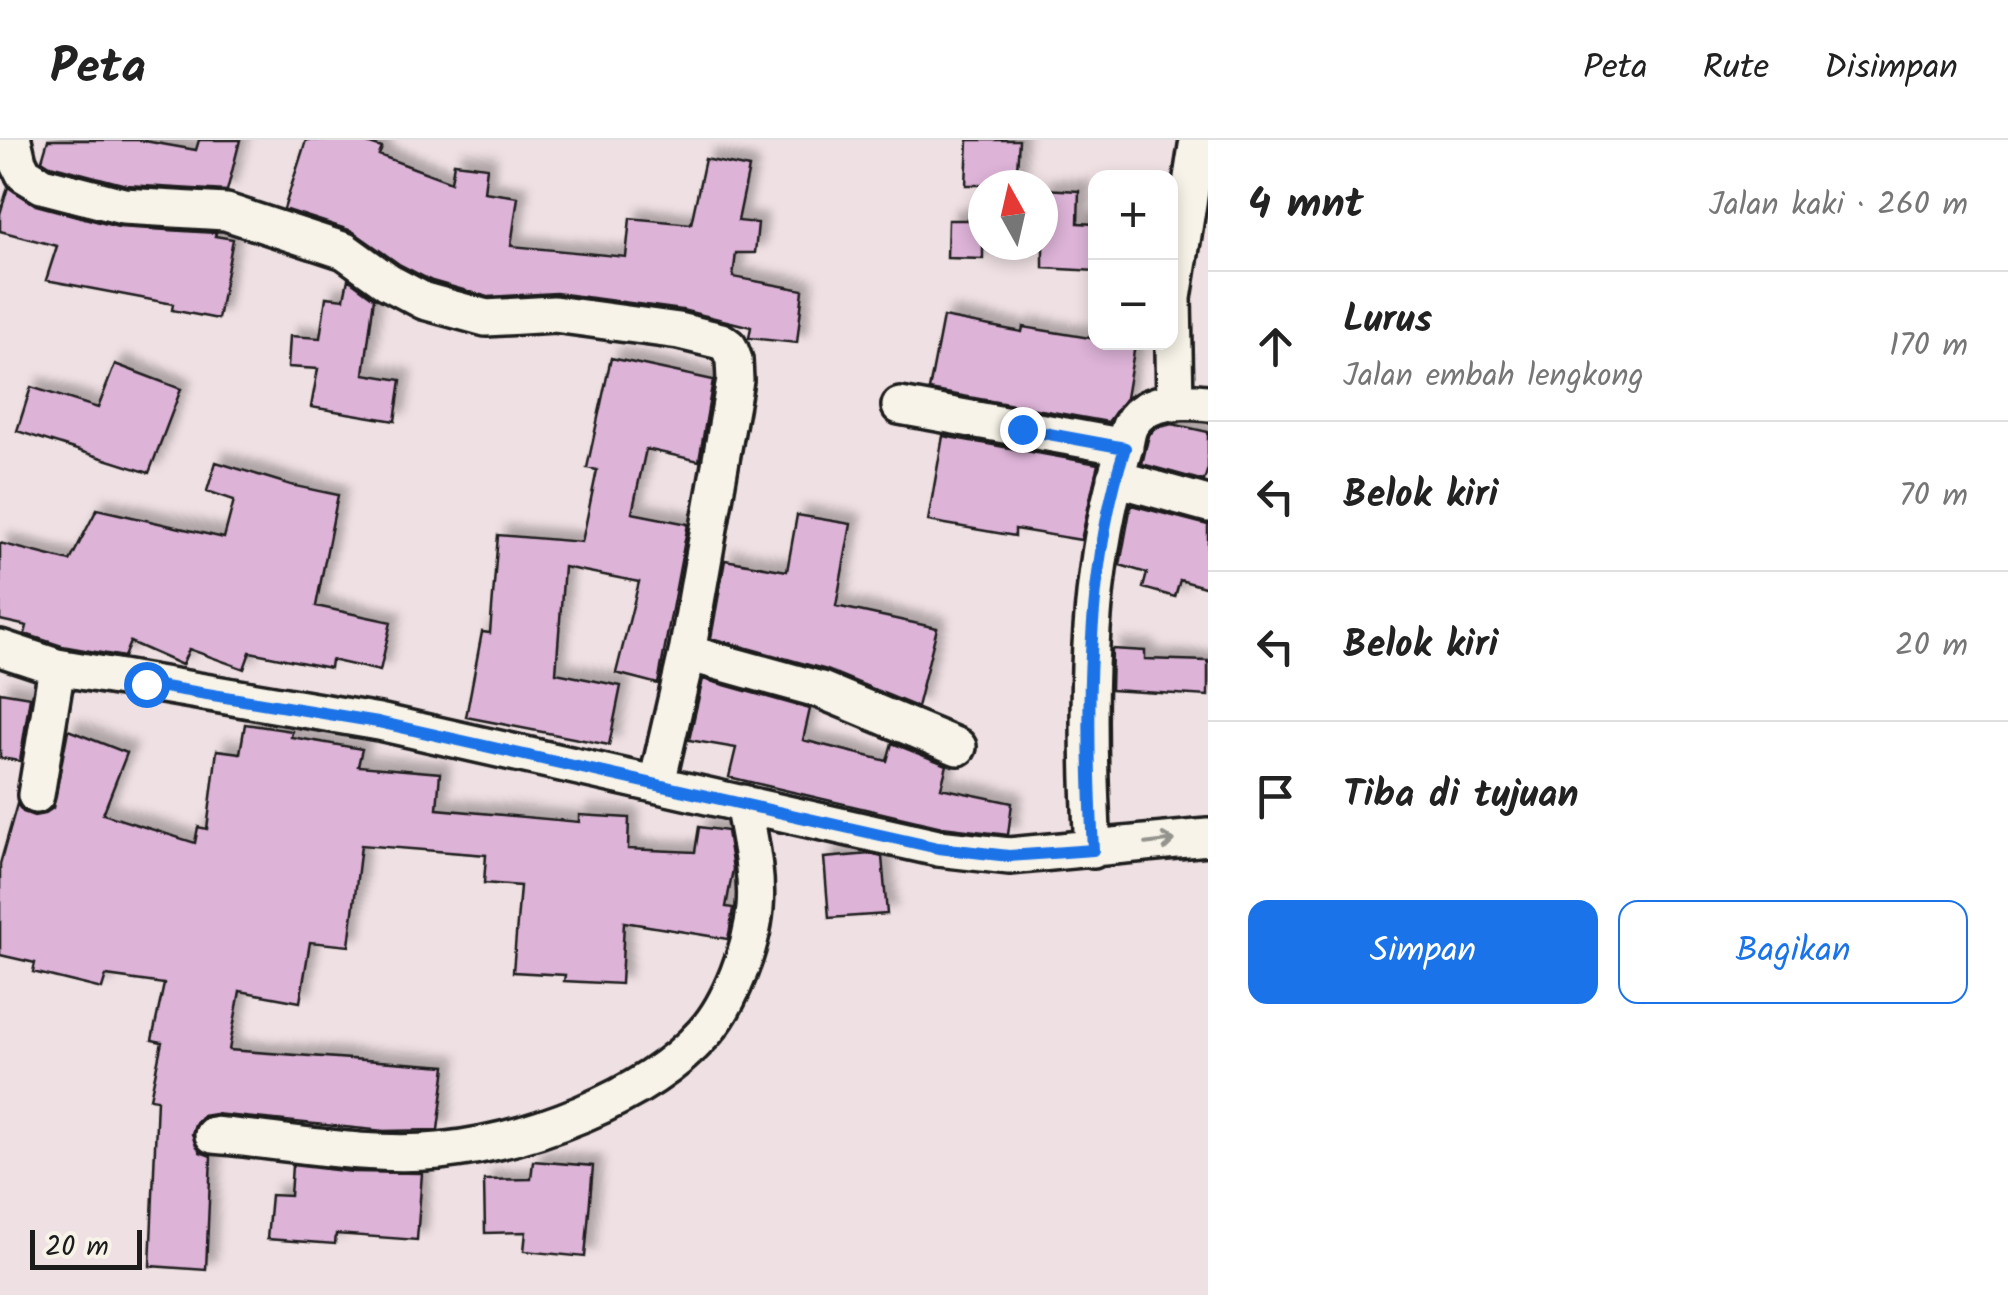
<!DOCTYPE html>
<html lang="id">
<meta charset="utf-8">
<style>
body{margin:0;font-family:Kalam,sans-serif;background:#f6f6f6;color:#222}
.controls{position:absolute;right:30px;top:30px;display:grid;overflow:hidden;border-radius:20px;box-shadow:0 5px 15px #0003}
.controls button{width:90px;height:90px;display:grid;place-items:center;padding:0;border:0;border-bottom:2px solid #e0e0e0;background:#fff;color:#222;font:50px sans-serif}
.compass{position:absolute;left:968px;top:30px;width:90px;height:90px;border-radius:50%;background:#fff;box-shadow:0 5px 15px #0003;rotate:352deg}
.scale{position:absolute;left:30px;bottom:25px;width:112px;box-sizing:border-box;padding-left:10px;border:5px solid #1c1c1c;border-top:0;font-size:28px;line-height:35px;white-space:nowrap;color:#1c1c1c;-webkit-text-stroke:8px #f7f3e8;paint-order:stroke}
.stop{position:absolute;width:30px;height:30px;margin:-22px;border:8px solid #1a73e8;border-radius:50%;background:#fff}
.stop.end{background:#1a73e8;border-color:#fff;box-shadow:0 2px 10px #0008}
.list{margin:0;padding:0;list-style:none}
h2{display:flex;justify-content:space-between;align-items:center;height:130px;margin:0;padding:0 40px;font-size:42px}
h2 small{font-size:32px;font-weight:400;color:#767676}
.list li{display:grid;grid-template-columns:65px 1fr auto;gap:30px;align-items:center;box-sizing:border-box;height:150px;padding:0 40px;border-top:2px solid #e0e0e0}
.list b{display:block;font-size:38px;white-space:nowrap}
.list p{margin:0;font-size:32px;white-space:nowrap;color:#767676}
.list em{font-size:32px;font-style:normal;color:#767676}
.actions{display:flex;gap:20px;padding:30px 40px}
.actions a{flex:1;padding:22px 0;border:2px solid #1a73e8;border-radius:20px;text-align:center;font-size:35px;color:#1a73e8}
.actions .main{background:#1a73e8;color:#fff}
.icon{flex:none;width:55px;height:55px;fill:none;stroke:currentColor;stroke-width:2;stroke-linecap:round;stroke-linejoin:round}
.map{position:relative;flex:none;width:1208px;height:1155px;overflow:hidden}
header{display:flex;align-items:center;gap:60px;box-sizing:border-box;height:140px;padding:0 50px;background:#fff;border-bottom:2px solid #e0e0e0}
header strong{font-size:48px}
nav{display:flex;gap:55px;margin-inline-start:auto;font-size:35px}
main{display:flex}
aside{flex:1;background:#fff}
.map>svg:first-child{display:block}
</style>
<header>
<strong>Peta</strong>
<nav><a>Peta</a><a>Rute</a><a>Disimpan</a></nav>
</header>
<main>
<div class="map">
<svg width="1208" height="1155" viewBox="0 0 1208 1155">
<defs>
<filter id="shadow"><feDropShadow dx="9" dy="-9" stdDeviation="5" flood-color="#0004"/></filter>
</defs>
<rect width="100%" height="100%" fill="#efe0e3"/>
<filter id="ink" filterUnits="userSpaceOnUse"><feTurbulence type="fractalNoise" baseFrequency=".01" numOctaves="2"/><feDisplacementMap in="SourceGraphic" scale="20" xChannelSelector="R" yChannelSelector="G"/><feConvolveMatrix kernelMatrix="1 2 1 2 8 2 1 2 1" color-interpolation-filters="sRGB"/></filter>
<g filter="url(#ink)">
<path fill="#ddb3d8" stroke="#1c1c1c" stroke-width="2.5" filter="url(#shadow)" d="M 48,0 L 139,0 L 196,10 L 199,0 L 240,0 L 227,51 L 126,45 L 50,25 L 42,20 Z
M 306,0 L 358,0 L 382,8 L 379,15 L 451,42 L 454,23 L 487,27 L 484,52 L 518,57 L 511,106 L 626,117 L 630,78 L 691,84 L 705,19 L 749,28 L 738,81 L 758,83 L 755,113 L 736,113 L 733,137 L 803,150 L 797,203 L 749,198 L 751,187 L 682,170 L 556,153 L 488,157 L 432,141 L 399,124 L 352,91 L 284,69 Z
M 968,0 L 1019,0 L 1016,45 L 966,45 Z
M 8,47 L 36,65 L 118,87 L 216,93 L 215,96 L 233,99 L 218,179 L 172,170 L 173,164 L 46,140 L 57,106 L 0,91 L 0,74 Z
M 1043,49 L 1079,51 L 1078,83 L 1096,84 L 1096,131 L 1043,128 Z
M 948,80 L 983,80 L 983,119 L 947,118 Z
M 348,139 L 374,158 L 364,234 L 401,240 L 395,281 L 311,267 L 318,229 L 288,227 L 290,196 L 320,198 L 326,157 L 344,159 Z
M 943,177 L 1022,192 L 1023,187 L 1096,199 L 1096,202 L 1135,205 L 1126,258 L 1108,282 L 929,250 Z
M 611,218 L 713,240 L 699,321 L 646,309 L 632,373 L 688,384 L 658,544 L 616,533 L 639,442 L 564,427 L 556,533 L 621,546 L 609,605 L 466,577 L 482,492 L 490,493 L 498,395 L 582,402 L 597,330 L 587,328 Z
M 115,224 L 181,249 L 149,333 L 17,291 L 31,247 L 98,268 Z
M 1172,284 L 1208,292 L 1208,328 L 1204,341 L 1142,324 L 1149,295 L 1156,288 Z
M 943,296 L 1098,324 L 1081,400 L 1015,389 L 1015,396 L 928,381 Z
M 216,322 L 291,345 L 338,355 L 316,466 L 391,482 L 380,531 L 331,520 L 330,528 L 250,512 L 244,529 L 189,509 L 182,525 L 130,502 L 124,517 L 62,506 L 25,494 L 27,486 L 0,480 L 0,403 L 70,421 L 97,369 L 224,398 L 234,360 L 207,351 Z
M 1131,365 L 1208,385 L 1208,448 L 1180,440 L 1175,457 L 1143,448 L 1147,433 L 1120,425 Z
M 797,375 L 851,384 L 836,466 L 937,488 L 917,567 L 827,530 L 711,498 L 725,420 L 787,431 Z
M 1112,509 L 1145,511 L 1145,519 L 1208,521 L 1208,556 L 1111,550 Z
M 703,539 L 810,569 L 803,600 L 887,621 L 892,603 L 947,625 L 941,648 L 1012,663 L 1008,695 L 942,687 L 729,637 L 736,608 L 689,600 Z
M 0,552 L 30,557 L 20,621 L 0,618 Z
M 245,584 L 292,591 L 291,597 L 362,609 L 358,626 L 440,633 L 437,669 L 579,682 L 579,675 L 629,678 L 628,709 L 695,712 L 699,687 L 727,691 L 733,729 L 726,767 L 733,768 L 730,789 L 728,799 L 624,782 L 621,844 L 564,841 L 565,835 L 513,832 L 520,746 L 484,743 L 486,715 L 361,705 L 349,806 L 310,802 L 300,862 L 240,851 L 229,910 L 446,926 L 438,990 L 384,991 L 215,974 L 203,976 L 195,984 L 192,994 L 200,1012 L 211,1016 L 206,1130 L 150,1126 L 157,959 L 150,958 L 162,902 L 152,900 L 164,844 L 106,836 L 102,849 L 33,832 L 35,823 L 0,815 L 0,724 L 17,664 L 23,672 L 34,676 L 44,674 L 53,668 L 68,590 L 127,613 L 103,674 L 195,703 L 198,687 L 207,689 L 217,610 L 240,613 Z
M 870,714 L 882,717 L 887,774 L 829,778 L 824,718 Z
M 533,1021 L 593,1026 L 585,1117 L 524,1111 L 526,1092 L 485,1093 L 484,1040 L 531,1039 Z
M 292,1025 L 353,1032 L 422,1033 L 417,1100 L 336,1094 L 335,1104 L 267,1099 L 271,1055 L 290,1056 Z"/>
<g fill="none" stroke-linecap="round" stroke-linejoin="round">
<g stroke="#1c1c1c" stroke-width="42">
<path id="street" d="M 13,0 L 18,22 L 24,34 L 42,45 L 123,66 L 226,72 L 345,111 L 388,142 L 424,161 L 486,178 L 554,174 L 679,191 L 721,201 L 729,207 L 734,220 L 735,240 L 687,513 L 657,643
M 1175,263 L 1173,158 L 1198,0
M 900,266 L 1125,307
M 1115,338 L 1208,364
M 0,508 L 57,527 L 379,582 L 938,708 L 1009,716 L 1208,697
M 687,513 L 821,550 L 958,607
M 36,655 L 57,527
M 1093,710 C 1086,584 1084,435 1123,313 C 1126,305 1126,292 1131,284 C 1145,259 1184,260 1208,263
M 213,995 C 287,1001 365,1018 439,1011 C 527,1002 644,960 704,893 C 730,865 752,806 755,768 C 758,733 749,697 743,663"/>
</g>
<use href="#street" stroke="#f7f3e8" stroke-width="35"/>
</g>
<defs><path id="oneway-shaft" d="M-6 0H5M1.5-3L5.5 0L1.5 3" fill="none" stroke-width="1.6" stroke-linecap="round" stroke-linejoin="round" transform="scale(2.5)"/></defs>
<use stroke="#94928c" href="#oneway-shaft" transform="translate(1160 702) rotate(-7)"/>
</g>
<g fill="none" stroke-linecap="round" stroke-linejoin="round" filter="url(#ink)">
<path stroke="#1a73e8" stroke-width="12" d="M 146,544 L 378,582 L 938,708 L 1009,716 L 1093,710 C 1086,581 1085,431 1125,308 L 1022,289"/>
</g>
</svg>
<div class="controls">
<button>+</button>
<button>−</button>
</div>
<svg class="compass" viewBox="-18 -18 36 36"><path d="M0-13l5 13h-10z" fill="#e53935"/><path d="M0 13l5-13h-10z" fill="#767676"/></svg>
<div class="scale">20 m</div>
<div class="stop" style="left:146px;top:544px"></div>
<div class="stop end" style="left:1022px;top:289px"></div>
</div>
<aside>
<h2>4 mnt<small>Jalan kaki · 260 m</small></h2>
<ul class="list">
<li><svg class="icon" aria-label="ahead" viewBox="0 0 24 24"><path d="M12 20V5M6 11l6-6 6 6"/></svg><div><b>Lurus</b><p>Jalan embah lengkong</p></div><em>170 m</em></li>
<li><svg class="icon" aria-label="left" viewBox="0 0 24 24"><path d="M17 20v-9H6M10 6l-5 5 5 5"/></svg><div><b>Belok kiri</b></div><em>70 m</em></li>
<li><svg class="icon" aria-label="left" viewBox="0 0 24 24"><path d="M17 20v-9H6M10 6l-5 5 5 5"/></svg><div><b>Belok kiri</b></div><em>20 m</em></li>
<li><svg class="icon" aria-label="arrive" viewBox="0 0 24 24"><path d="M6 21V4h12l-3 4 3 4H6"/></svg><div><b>Tiba di tujuan</b></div></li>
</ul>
<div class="actions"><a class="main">Simpan</a><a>Bagikan</a></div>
</aside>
</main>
